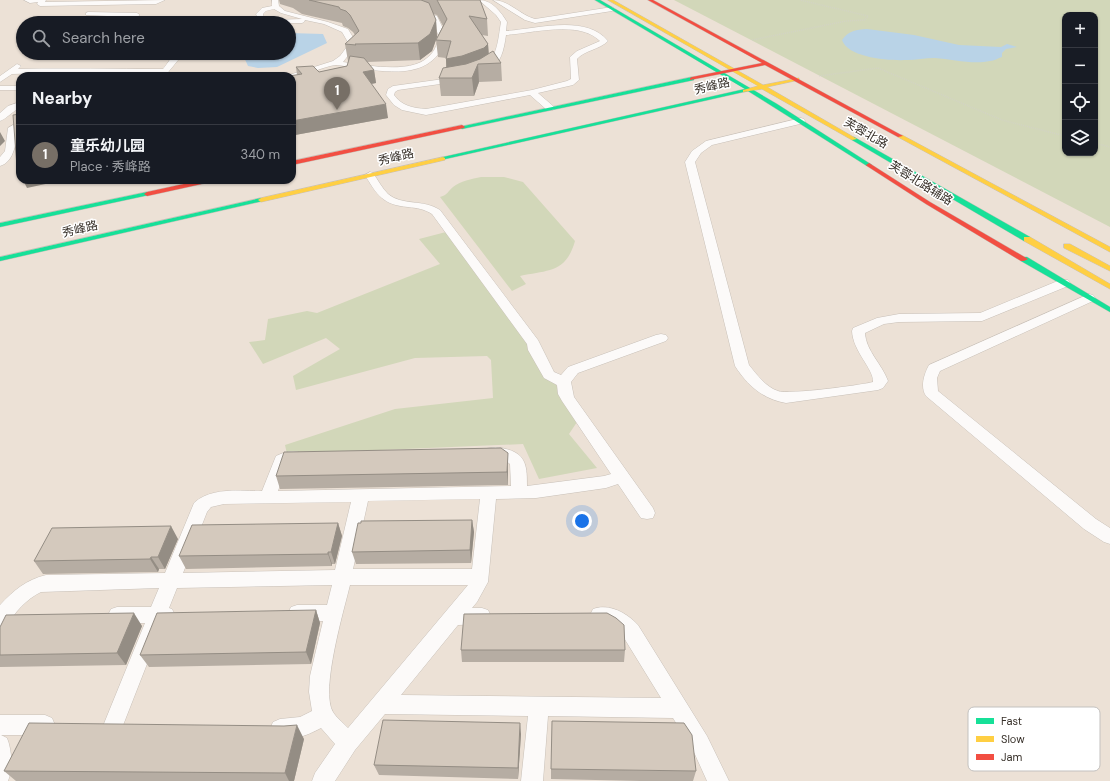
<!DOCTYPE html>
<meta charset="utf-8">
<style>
body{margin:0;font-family:"DM Sans","Noto Sans SC",sans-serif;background:#242831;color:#f1f3f6}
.controls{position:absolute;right:12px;top:12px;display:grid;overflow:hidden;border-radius:8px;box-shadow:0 1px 3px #0004}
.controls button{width:36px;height:36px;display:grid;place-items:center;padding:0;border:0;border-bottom:1px solid #363941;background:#171b24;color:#f1f3f6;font:20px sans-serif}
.you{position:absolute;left:582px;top:521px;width:14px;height:14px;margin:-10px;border:3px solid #fff;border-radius:50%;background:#1a73e8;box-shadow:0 0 0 6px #1a73e833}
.badge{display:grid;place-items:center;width:26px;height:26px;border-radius:50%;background:#776f66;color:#fff;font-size:13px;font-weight:700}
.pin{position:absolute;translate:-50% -33px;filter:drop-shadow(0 1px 2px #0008)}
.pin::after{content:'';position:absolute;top:21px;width:14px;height:12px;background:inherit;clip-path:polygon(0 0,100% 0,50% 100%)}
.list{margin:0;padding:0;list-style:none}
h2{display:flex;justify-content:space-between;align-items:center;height:52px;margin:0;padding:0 16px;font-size:17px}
h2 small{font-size:13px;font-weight:400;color:#9ea1a6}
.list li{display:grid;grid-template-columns:26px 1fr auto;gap:12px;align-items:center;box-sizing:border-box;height:60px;padding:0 16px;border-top:1px solid #363941}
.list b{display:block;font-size:15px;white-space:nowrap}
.list p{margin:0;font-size:13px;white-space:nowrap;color:#9ea1a6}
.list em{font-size:13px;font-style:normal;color:#9ea1a6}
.icon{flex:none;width:22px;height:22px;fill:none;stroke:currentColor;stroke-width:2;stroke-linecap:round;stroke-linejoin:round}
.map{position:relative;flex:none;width:1110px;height:781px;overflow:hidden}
.search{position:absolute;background:#171b24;box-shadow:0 1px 3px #0004;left:16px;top:16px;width:280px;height:44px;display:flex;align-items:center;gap:10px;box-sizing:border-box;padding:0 14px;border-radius:22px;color:#9ea1a6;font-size:15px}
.panel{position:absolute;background:#171b24;box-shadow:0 1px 3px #0004;left:16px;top:72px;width:280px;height:112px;border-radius:12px}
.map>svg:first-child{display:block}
</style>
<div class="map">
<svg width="1110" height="781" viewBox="0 0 1110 781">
<rect width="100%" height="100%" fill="#ece1d6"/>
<path fill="#d2d7b9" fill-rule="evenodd" d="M 674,0 L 1110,0 L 1110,227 ZM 1065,15 L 1095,15 L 1095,153 L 1065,153 Z
M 481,177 L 504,177 L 523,182 L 575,241 C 566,273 548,270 520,276 L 526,284 L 512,291 L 440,197 C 449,194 447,192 453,187 C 460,181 472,179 481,177 Z
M 446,232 L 474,255 L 518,327 L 554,381 L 577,422 L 569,434 L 597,468 L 539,479 L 523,444 L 287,454 L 285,445 L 395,409 L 493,398 L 491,360 L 487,356 L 415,358 L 296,390 L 293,376 L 340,349 L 326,338 L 263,364 L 249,342 L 265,340 L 268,319 L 307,311 L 317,313 L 440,264 L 419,239 Z"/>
<path fill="#b9d3e7" d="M 867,29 L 914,35 L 959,45 L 1001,47 L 1007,44 L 1017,47 L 1006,49 L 1002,53 L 1002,57 C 998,58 994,61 990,61 C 973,65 952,59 935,58 C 925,58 916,60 907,60 C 890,61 848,58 842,40 C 849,30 856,30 867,29 Z
M 289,33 L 323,34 L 327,43 L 277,67 L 258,68 L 248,66 L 242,53 L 289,53 Z"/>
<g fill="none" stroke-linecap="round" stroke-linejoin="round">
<g stroke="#c8c0b8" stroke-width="1">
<path id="street" d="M 24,0 L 46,0 L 45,2 L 165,0 L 156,4 L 40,6 L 37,4 L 38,2 L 30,3 Z
M 272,0 L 278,0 L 279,6 L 285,11 L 328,22 L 348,29 L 357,44 L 343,62 C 365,65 409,74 427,58 C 434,53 437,45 439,37 L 432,18 L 415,14 L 414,13 L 417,11 L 437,16 L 447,37 C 434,79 393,73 358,68 C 351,68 343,65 336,65 C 324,66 305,76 292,79 L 292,76 L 289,75 L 333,61 L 340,56 L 349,44 L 342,32 L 324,24 L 305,20 L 304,22 L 302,23 L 266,23 L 259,21 L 256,14 L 262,8 L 272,6 ZM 274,9 L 281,13 L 302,19 L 272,20 L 264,18 L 263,14 L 266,11 Z
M 479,0 C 492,0 501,12 507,22 L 506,31 C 536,29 586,14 608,41 C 599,50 585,50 577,59 L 579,80 L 573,85 L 538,93 L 553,106 L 554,108 L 553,110 L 547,110 L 530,95 L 426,115 L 402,110 L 394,105 L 386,95 L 388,89 L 393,86 L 458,77 L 461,77 L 461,81 L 398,90 L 395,92 L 394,95 C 402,106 413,108 426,109 L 532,90 L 567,81 L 571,79 L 570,57 L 577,51 L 600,41 C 579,20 533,33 506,35 C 504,50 501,63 488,73 L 482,73 L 482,69 C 498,58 498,39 501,22 L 496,15 Z
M 493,0 C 509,0 520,15 535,19 L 612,7 L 615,9 L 612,11 L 535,23 L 525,20 Z
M 88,12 L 137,13 L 140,15 L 130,21 L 69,22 L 66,20 L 69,18 L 129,17 L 86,15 L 86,13 Z
M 172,57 L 178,57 L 179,59 L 165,76 L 157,76 L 159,73 L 97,74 L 76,72 L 12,74 L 0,82 L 0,76 L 17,64 L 21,66 L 18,69 C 66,68 114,69 163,69 Z
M 0,86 L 20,86 L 20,90 L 0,90 Z
M 20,102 L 20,108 C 12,111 8,118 0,121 L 0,113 L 8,106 Z
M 801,118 L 804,119 L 805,121 L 804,123 L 712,145 L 701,153 L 695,162 L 749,365 C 757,375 766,387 778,391 C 787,395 862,385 873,382 C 874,369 853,352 852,331 L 853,328 L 877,318 L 899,314 L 980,313 L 1060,280 L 1068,280 L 1070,283 L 1068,286 L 982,321 L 899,322 L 884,324 L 865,333 C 866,351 882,364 888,381 L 883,388 L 878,390 L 786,403 C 763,399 748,386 735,366 L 685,162 L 692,151 L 706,141 Z
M 13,125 L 18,128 C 16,140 15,162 0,166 L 0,157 L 5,151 L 8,128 Z
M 370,172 L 373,173 C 378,180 382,188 388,194 C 402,206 424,199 440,210 L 538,340 L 554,372 L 561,375 L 568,367 L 656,335 L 661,334 L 666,335 L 668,338 L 666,341 L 578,373 L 571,382 L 574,397 L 653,508 L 655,513 L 653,518 L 647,519 L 641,518 L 618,484 L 606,488 L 536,498 L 496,499 L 488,582 L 477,602 L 472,608 L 482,608 L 488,610 L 491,616 L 488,622 L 482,624 L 458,625 L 401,695 L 661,698 L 621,633 L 609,624 L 593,621 L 590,615 L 593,609 C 609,603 627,613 638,625 L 707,736 L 729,781 L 707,781 L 693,750 L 673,718 L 548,716 L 543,781 L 521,781 L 528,716 L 385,714 L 355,750 L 335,781 L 312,781 L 315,773 L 335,744 L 321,728 C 306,736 289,743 273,736 L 270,729 L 273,722 L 280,719 L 300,717 L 312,711 L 309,692 L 310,676 L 323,621 L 297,621 L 291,619 L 288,613 L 291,607 L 297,605 L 327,605 L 332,585 L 177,588 L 169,608 L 172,609 L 175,615 L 172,621 L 163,623 L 120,733 L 113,736 L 106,733 L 103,726 L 145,623 L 117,623 L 111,621 L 108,615 L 111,609 L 117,607 L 151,607 L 159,588 L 41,592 C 28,598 13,613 7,627 L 0,629 L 0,605 C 14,590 26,580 46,575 L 165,573 L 194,503 C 211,487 241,491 262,491 L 276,456 C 284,452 293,450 302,453 L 305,457 L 302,461 L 287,464 L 278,491 L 511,486 L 510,464 L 505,460 L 485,457 L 482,453 L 485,449 C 492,447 499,447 506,449 C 527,454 527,468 527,486 L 604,476 L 611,474 L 562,401 L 558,394 L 557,385 L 544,378 L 528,350 L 527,344 L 432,214 C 424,209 417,208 408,207 C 383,205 377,195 365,175 ZM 480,499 L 472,569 L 353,569 L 368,501 ZM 351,502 L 335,570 L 183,573 L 207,512 L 211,507 L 224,504 ZM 350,585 L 468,585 L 348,728 C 343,723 336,717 333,712 C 320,691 344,610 350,585 Z
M 1089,294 L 1093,295 L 1095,298 L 1093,301 L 940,371 L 937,378 L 938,391 L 1096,519 L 1110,528 L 1110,544 L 1104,542 L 1084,529 L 926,396 C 920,387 924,374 929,365 Z
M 0,715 L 45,715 L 52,718 L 55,725 L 52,732 L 45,735 L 1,735 L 7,738 C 12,750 13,769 8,781 L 0,781 Z"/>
</g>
<g stroke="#c8c0b8" stroke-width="1">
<path id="fast" d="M 595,0 L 600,0 L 777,104 L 872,165 L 867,166 L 748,91 L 441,160 L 441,158 L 443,157 L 745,89 Z
M 692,77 L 694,78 L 694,80 L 462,129 L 459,127 Z
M 854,137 L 1030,237 L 1031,239 L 1030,241 L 1024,241 L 852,140 L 851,139 Z
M 147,192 L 149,193 L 149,195 L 0,227 L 0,223 Z
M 261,198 L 263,199 L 263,201 L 0,261 L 0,257 Z
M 1021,257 L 1027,257 L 1110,307 L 1110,312 L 1021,261 Z"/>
</g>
<g stroke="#c8c0b8" stroke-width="1">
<path id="slow" d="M 608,0 L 613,0 L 763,85 L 799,78 L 799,80 L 767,87 L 857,139 L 852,140 L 762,89 L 743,92 L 743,90 L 758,86 Z
M 898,135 L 902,135 L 1110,247 L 1110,252 L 898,137 Z
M 443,157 L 445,158 L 445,160 L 261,202 L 258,200 L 261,198 Z
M 1024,237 L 1030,237 L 1110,284 L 1110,289 L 1024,241 Z
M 1064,244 L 1070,244 L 1110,266 L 1110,271 L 1064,248 Z"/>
</g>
<g stroke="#c8c0b8" stroke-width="1">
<path id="jam" d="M 648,0 L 653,0 L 903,136 L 898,137 L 765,65 L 690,80 L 690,78 L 692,77 L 762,63 Z
M 462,125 L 465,127 L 464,128 L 292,165 L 292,161 Z
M 869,163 L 930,202 L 1028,259 L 1024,261 L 1021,261 L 926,204 L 867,166 L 866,165 Z
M 202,180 L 214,180 L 211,182 L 147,196 L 144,194 L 147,192 Z"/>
</g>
<path stroke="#d3d0cd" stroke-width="1.5" stroke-dasharray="0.5 1.5" stroke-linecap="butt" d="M 752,40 L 846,21 L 865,20 L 868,16 L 800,0
M 819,76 L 878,68 L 1002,120 L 1065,136
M 1095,143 L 1110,147"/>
<use href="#street" fill="#fcfaf9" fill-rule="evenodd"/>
<use href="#fast" fill="#16e098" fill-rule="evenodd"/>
<use href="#slow" fill="#ffcf43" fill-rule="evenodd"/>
<use href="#jam" fill="#f24e42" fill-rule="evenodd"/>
</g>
<path fill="#b6ada3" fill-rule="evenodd" d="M 279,0 L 480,0 L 487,19 L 488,36 L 482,35 L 488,44 L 489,54 L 501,63 L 502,81 L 479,82 L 474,96 L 441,96 L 439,78 L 446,67 L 446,58 L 438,57 L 436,40 L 432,51 L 420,60 L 367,62 L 374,70 L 376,83 L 371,84 L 388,118 L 295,135 L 292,131 L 292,76 L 297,75 L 296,67 L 319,72 L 347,66 L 349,61 L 348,61 L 345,44 L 355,35 L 353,32 L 348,28 L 343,26 L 342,23 L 302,14 L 293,8 L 280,4 ZM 433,14 L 437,15 L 443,26 L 437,37 L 436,20 Z
M 508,466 L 508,485 L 280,489 L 276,476 Z
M 472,520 L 474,532 L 471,563 L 356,564 L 352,552 Z
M 338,523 L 342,536 L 335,564 L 332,564 L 332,566 L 186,569 L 179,556 Z
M 178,539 L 165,569 L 159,569 L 158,572 L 43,574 L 34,561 Z
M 316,610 L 320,623 L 311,664 L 149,667 L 140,655 Z
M 142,626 L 126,665 L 0,667 L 0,627 Z
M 461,650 L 625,650 L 624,662 L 462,662 Z
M 521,734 L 518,779 L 379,775 L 374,765 Z
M 304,739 L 294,781 L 16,781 L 4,771 Z
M 551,769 L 696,771 L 693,781 L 640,781 L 551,779 Z"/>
<path fill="#948d84" d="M 436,20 L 437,37 L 432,51 L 420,60 L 418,43 Z
M 488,44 L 489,62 L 478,64 L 479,82 L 474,96 L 472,78 L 447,77 L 446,59 Z
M 374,70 L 376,83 L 365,85 L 363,72 Z
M 386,104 L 388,118 L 295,135 L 292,121 Z
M 0,132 L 5,141 L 0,146 Z
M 20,166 L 20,174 L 17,167 Z
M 23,180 L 64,180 L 27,188 Z
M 508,453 L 508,485 L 507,472 Z
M 472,520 L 474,532 L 471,563 L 470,550 Z
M 338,523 L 342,536 L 335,564 L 331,552 Z
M 171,526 L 178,539 L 165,569 L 158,557 Z
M 328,552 L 332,564 L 332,566 L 328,554 Z
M 151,557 L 159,569 L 158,572 L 150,559 Z
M 316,610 L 320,623 L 311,664 L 306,652 Z
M 134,613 L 142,626 L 126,665 L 117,653 Z
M 520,723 L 521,734 L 518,779 L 518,768 Z
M 297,725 L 304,739 L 294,781 L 289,781 L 285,773 Z"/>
<path fill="#d4c9bd" stroke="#948d84" d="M 309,0 L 421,0 L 429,3 L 436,20 L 430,34 L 418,43 L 355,44 L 356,45 L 345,44 L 359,31 L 350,15 L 346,11 L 340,9 L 339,7 Z
M 437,0 L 480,0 L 487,19 L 469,16 L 488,44 L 484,48 L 462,56 L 446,59 L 451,41 L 436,40 L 447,19 Z
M 493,51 L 501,63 L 478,64 L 472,78 L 439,78 L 443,68 L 466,64 L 480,59 Z
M 350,56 L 364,58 L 374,70 L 363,72 L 386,104 L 292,121 L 292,76 L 289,76 L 302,74 L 296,67 L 313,66 L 319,72 L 347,66 Z
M 20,114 L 20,166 L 17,167 L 13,115 Z
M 501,448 L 508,453 L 507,472 L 276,476 L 284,452 L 287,452 Z
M 472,520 L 470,550 L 352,552 L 358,523 L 361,523 L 361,521 Z
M 338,523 L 331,552 L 328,552 L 328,554 L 179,556 L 192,525 Z
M 171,526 L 158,557 L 151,557 L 150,559 L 34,561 L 52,528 Z
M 316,610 L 306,652 L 140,655 L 157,613 Z
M 134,613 L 117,653 L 0,655 L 0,627 L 6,615 Z
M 607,613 L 616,618 L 624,625 L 625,650 L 461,650 L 464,614 Z
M 383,720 L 520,723 L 518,768 L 374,765 Z
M 552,721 L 684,723 L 692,735 L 696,771 L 551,769 Z
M 29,723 L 284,726 L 297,725 L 285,773 L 4,771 Z"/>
<g text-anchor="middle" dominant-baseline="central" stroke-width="3" stroke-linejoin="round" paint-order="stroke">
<g font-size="12" fill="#38312a" stroke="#fff">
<text transform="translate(712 86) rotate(-13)">秀峰路</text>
<text transform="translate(866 133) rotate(30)">芙蓉北路</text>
<text transform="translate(396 157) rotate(-13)">秀峰路</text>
<text transform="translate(921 183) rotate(32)">芙蓉北路辅路</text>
<text transform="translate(80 229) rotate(-13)">秀峰路</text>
</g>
</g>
<rect x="968" y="707" width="132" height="64" rx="6" fill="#fff" stroke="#c3c1bf" stroke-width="1"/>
<rect x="976" y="718" width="18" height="6" fill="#16e098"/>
<rect x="976" y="736" width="18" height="6" fill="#ffcf43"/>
<rect x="976" y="754" width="18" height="6" fill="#f24e42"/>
<g font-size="11" fill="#38312a">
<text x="1001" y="725">Fast</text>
<text x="1001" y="743">Slow</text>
<text x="1001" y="761">Jam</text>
</g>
</svg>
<div class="controls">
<button>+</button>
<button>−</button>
<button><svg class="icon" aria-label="locate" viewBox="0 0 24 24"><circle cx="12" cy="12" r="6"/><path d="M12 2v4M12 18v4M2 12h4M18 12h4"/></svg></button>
<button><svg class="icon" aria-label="layers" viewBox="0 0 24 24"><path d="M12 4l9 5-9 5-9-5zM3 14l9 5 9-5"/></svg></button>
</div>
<div class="you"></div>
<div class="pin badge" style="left:337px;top:110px">1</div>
<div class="search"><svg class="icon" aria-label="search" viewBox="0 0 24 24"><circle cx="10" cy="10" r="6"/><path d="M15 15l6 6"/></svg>Search here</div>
<section class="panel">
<h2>Nearby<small></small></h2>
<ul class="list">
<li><span class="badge">1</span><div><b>童乐幼儿园</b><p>Place · 秀峰路</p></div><em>340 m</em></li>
</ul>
</section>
</div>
